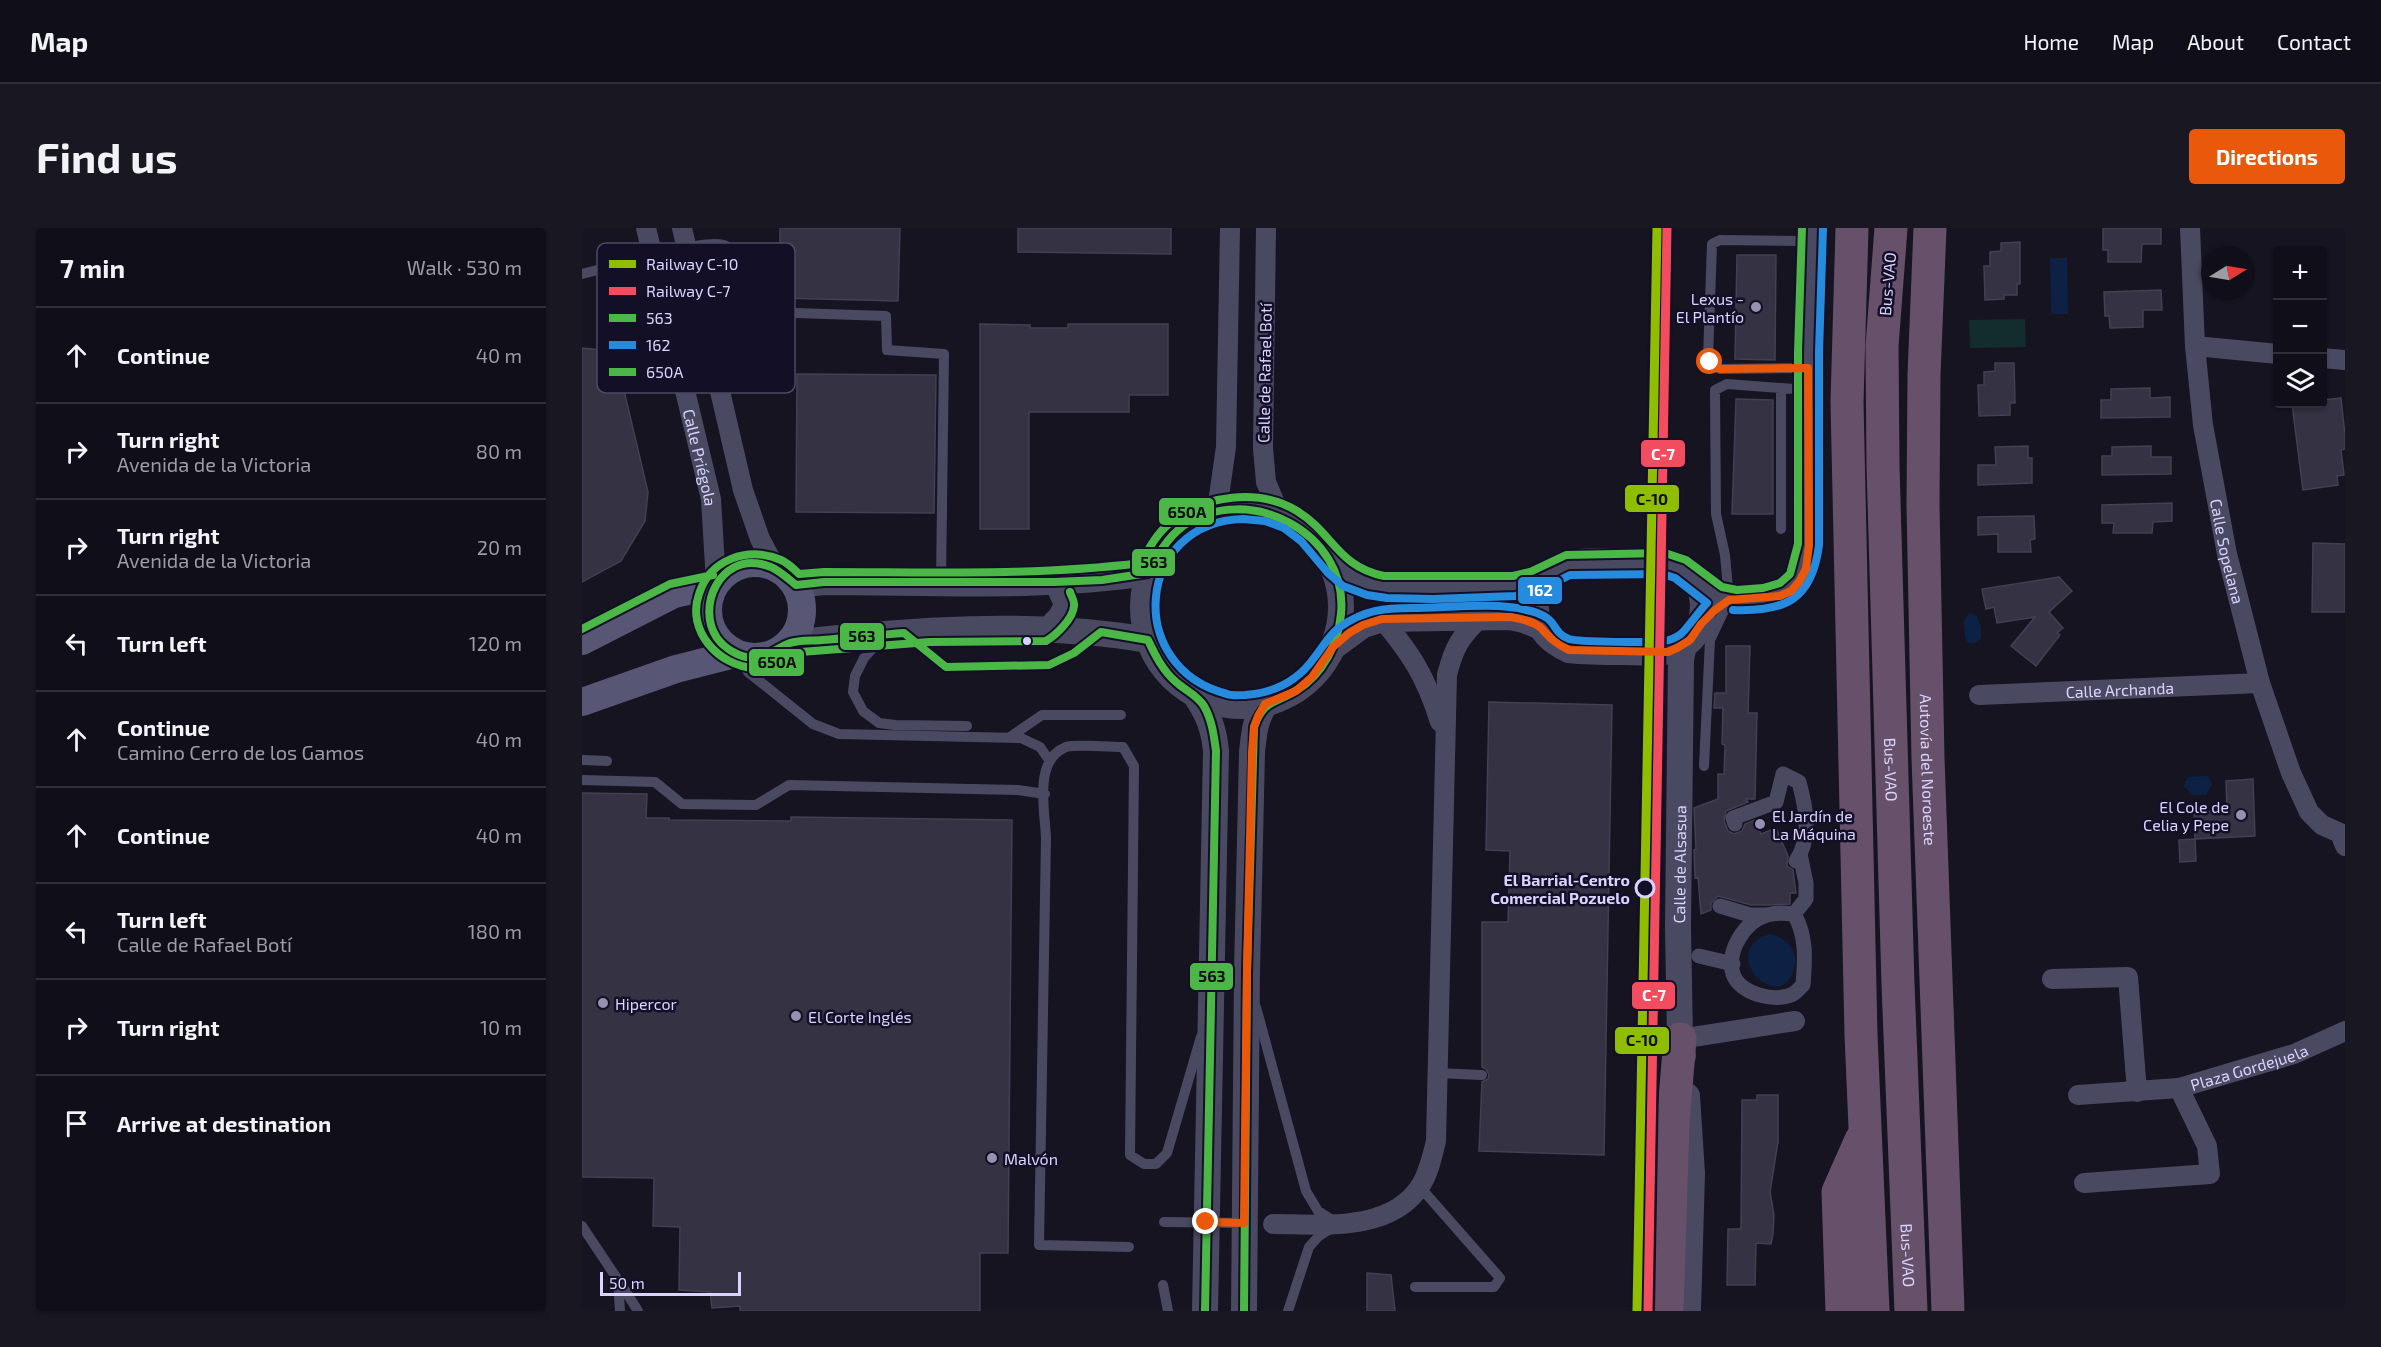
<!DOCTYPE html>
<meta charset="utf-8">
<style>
body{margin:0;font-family:"Exo 2",sans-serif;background:#191822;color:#f1f3f6}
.controls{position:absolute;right:18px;top:18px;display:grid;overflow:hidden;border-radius:6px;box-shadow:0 2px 4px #0004}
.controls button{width:54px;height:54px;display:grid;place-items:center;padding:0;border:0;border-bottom:2px solid #302f38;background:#100f19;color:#f1f3f6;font:30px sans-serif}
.compass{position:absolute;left:1619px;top:18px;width:54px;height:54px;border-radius:50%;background:#100f19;box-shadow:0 2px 4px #0004;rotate:79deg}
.scale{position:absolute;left:18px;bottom:15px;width:141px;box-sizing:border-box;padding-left:6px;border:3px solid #d9d4ff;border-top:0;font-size:16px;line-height:21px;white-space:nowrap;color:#d9d4ff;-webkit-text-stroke:4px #130f26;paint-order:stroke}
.stop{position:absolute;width:18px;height:18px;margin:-14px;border:4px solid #ea580c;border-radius:50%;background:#fff}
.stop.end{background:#ea580c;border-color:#fff;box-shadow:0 2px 6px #0008}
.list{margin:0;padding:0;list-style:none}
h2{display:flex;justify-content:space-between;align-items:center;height:78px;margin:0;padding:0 24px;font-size:26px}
h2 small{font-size:20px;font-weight:400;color:#9c9ca2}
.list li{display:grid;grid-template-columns:39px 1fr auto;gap:18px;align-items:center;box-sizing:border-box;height:96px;padding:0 24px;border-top:2px solid #302f38}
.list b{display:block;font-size:22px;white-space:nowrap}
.list p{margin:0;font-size:20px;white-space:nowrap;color:#9c9ca2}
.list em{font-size:20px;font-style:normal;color:#9c9ca2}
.icon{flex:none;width:33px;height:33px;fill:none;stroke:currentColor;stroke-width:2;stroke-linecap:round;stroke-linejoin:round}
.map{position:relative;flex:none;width:1763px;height:1083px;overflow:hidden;border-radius:6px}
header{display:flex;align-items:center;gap:36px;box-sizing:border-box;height:84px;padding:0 30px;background:#100f19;border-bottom:2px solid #302f38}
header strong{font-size:28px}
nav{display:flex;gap:33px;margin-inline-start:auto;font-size:21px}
.intro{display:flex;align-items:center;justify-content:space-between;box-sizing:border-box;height:144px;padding:0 36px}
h1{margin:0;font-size:42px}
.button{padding:15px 27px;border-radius:6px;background:#ea580c;color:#fff;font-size:21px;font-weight:700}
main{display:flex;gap:36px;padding:0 36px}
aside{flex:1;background:#100f19;border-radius:6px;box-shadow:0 2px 4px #0004}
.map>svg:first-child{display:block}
</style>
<header>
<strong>Map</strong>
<nav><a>Home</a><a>Map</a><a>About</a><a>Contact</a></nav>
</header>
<div class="intro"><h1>Find us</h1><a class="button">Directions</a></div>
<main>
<aside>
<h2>7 min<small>Walk · 530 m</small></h2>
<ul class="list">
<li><svg class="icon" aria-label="ahead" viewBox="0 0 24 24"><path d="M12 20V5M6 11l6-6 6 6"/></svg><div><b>Continue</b></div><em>40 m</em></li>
<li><svg class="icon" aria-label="right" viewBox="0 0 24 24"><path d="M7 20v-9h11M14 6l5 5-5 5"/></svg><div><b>Turn right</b><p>Avenida de la Victoria</p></div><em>80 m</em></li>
<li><svg class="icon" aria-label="right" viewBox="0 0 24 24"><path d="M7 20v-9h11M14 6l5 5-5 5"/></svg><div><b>Turn right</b><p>Avenida de la Victoria</p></div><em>20 m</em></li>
<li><svg class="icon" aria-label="left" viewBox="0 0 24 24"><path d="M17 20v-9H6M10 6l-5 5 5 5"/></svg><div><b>Turn left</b></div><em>120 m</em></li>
<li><svg class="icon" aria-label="ahead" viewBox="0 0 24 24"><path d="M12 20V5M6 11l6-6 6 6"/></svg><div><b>Continue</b><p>Camino Cerro de los Gamos</p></div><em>40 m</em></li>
<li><svg class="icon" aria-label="ahead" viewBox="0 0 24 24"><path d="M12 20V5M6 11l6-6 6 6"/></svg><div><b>Continue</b></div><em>40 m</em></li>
<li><svg class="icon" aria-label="left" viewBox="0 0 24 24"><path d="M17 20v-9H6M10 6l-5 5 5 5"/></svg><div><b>Turn left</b><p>Calle de Rafael Botí</p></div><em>180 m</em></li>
<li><svg class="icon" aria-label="right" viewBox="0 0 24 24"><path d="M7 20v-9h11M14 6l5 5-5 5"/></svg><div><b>Turn right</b></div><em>10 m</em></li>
<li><svg class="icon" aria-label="arrive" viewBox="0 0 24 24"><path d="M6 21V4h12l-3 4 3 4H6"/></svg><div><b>Arrive at destination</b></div></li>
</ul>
</aside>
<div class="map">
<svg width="1763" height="1083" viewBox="0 0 1763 1083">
<rect width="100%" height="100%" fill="#161421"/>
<path fill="#132c2d" d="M 1443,91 L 1444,119 L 1388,120 L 1387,92 Z"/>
<path fill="#0d2144" d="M 1468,30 L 1485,30 L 1486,86 L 1469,86 Z
M 1388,385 L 1395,388 L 1399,400 L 1399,410 L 1392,416 L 1386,415 C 1382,410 1383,400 1381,393 Z
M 1626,548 L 1630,556 L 1624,567 L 1611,567 L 1602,559 L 1605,549 Z
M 1186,706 C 1203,708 1218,722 1212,741 C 1199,789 1134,726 1186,706 Z"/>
<path fill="#343243" stroke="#433f54" stroke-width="1.5" d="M 198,0 L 318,0 L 316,73 L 197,70 Z
M 436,0 L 589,0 L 589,26 L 436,24 Z
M 1521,0 L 1579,0 L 1579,16 L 1560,16 L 1559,34 L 1526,34 L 1526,22 L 1521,22 Z
M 1438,14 L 1438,56 L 1435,56 L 1435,67 L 1422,67 L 1422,71 L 1403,72 L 1402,38 L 1408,38 L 1408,24 L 1419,23 L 1419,15 Z
M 1155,27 L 1194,27 L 1193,132 L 1153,131 Z
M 1579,62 L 1580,82 L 1561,82 L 1561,99 L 1528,100 L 1527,88 L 1523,88 L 1522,64 Z
M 398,96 L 448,97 L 448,100 L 486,100 L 486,96 L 586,96 L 586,167 L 547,167 L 547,184 L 447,184 L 447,301 L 398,301 Z
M 0,120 L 19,122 L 35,133 L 66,264 L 63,293 L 39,333 L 0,354 Z
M 1413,135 L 1432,135 L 1433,175 L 1428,175 L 1428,187 L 1397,188 L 1396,157 L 1402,157 L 1402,144 L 1413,143 Z
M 215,146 L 354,147 L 352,285 L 214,284 Z
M 1568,160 L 1568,170 L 1588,169 L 1588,189 L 1519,190 L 1519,172 L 1529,172 L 1529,161 Z
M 1759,170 L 1763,207 L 1763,221 L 1759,222 L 1762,247 L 1755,248 L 1756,257 L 1721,262 L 1710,176 L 1740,176 L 1740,172 Z
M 1154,171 L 1191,172 L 1191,286 L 1150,286 Z
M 1446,218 L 1446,230 L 1450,230 L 1450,255 L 1396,257 L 1396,237 L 1414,237 L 1413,219 Z
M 1569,218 L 1569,229 L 1589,229 L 1589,246 L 1520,247 L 1520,228 L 1530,228 L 1530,219 Z
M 1590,275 L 1590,293 L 1571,294 L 1570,305 L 1531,305 L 1532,295 L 1520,295 L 1520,277 Z
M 1452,288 L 1453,311 L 1448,312 L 1449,324 L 1416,324 L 1416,306 L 1396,307 L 1396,289 Z
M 1731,315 L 1763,316 L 1763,384 L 1730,384 Z
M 1477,349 L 1490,363 L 1467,384 L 1481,400 L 1475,405 L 1478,407 L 1454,438 L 1429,418 L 1453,389 L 1415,395 L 1412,379 L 1404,381 L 1400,361 Z
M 1144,418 L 1168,418 L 1166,485 L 1175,485 L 1173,571 L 1164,571 L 1166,574 L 1144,583 L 1142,593 L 1146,603 L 1152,606 L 1160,603 L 1163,596 L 1173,592 L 1179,606 L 1194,600 L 1206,628 L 1205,638 L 1211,642 L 1214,665 L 1208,665 L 1208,676 L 1184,677 L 1169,677 L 1136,668 L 1129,675 L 1129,682 L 1119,686 L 1116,649 L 1113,650 L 1112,622 L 1114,621 L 1112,580 L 1136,571 L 1136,546 L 1142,546 L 1143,517 L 1140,516 L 1141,480 L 1132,480 L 1133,465 L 1144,465 Z
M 907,474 L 1030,477 L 1022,927 L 897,923 L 900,854 L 906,851 L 907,847 L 904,841 L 900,839 L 900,694 L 926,694 L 928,623 L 904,622 Z
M 1671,551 L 1673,608 L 1613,611 L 1612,584 L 1645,583 L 1644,553 Z
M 0,565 L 65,566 L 64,590 L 87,590 L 87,592 L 209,593 L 209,589 L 430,592 L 426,1025 L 398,1025 L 398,1083 L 158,1083 L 158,1078 L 130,1080 L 128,1064 L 97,1062 L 98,999 L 71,998 L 72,950 L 0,949 Z
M 1613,611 L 1614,633 L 1598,634 L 1597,612 Z
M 1175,867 L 1196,867 L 1196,914 L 1188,964 L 1192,987 L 1191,1006 L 1189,1016 L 1174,1015 L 1173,1057 L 1145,1057 L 1146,1001 L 1159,1001 L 1160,872 L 1175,872 Z
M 785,1045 L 809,1047 L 813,1083 L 785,1083 Z"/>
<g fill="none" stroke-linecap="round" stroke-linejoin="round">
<path stroke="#4a4962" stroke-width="10" d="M 104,19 C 116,18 130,14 142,17 C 158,21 166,65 169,80 L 184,84 L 304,88 L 305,122 L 362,126 L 359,354
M 0,46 L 71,28
M 1226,140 L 1138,141 L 1132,138 L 1126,130 L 1130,16 L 1138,12 L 1229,13
M 1199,161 L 1199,301
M 324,407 L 364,439 L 398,439 L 467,437 L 492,425 L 514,408
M 301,409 L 282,430 L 273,448 L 271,464 L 281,483 L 297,495 L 313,497 L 385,498
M 156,427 L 166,444 L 231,496 L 257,506 L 439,510 L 458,519 L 467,532
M 428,509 L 460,487 L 539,487
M 0,532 L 25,533
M 1122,538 L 1128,412 L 1147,372 L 1143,327 L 1134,286 L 1133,162 L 1145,156 L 1226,162
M 0,552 L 73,554 L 100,576 L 174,577 L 207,557 L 436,562 L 463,566
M 674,779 L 724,963 L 736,983 L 756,996 L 737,1008 L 727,1019 L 706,1083
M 854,845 L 900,847
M 582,994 L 662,995
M 0,998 L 36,1052 L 38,1083
M 547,1019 L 457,1017 L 464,610 C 463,582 451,532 484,519 C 493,516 529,519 541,519 L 552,538 L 548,927 L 562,936 L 574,936 L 585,925 L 619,809
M 37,1053 L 56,1083
M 581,1057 L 586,1083
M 833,1059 L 912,1059 L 918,1050 L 838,959"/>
<path stroke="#4a4962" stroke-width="15" d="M 1153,596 L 1151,590 L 1194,574 L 1201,546 L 1217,554 C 1224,580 1230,609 1214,633
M 1138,678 L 1168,687 L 1184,687
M 1212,686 C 1203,685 1194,684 1185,687 C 1163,693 1144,723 1151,746 C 1158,766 1193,775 1211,766 C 1215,764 1218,759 1221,757 C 1223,732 1225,708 1212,686 L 1224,671 L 1224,655 L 1218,626
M 1117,728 L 1151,736"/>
<g stroke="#4a4962" stroke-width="20">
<path id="s1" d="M 64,0 L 129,271 L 134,355"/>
<path d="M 100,0 L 161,262 L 178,311 L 193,339"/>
<path d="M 684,0 L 681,220 L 684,254 L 698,287"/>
<path id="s2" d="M 1608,0 L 1613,118 L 1621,197 L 1645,326 L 1678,455 L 1709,545 L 1727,584 L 1740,597 L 1758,605 L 1763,618"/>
<path d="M 1613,118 L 1696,126"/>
<path d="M 1740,130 L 1763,132"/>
<path d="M 635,282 L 644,219 L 648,0"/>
<path d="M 800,391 C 830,427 844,449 858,494"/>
<path d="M 461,403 L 476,388 L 482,377 L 472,354"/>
<path id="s3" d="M 1397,467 L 1678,455"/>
<path d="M 1470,751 L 1546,749 L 1555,864"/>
<path d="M 1098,811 L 1213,793"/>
<path d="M 1496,867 L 1597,860"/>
<path id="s4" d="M 1502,955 L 1628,946 L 1625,918 L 1597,860 L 1712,826 L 1763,803"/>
<path d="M 691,996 C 739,996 809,1005 839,957 C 847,944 850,929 854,913 L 865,447 C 872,419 878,409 899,389"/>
</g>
<g stroke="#4a4962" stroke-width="26">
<circle cx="660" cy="379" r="99"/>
<path d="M 749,331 C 756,339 764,347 774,352 C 801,367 897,358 932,358 L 951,354 L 967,347"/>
<path d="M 214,357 L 242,354 C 349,354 459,361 566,345"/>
<path d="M 1117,357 C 1126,384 1120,415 1088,423 C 1074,426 1056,424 1042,424 C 1023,424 1005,424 987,422 C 969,414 956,402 954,382 C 952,362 966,342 985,336 C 1007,330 1057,335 1082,335 C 1108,341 1111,357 1132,367 C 1143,373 1156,372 1168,372 C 1209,370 1222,358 1227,317 L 1226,124 L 1231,0"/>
<path d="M 208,415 C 323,402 451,392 566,412"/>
<path d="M 751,419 L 781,397 L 800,391 L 928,389 L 942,392 L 959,399"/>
<path d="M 614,468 C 626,486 632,501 634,523 L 623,1083"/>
<path id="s5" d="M 1101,828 L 1098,811 L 1096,699 L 1099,432 L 1102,416"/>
<path d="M 1105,868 L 1110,945 L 1106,1083"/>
<path d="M 662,1083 L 665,744 L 670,524 C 672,505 673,492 683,476"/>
</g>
<path stroke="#575674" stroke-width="28" d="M126 382a47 47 0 1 1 94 0a47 47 0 1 1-94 0Z
M 0,413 L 92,366 L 133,357
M 0,474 L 94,441 L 153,426"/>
<g stroke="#67516a" stroke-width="33">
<path d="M 1270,0 L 1265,174 L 1279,807 L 1291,1083"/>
<path id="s6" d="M 1309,0 L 1300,118 L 1301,238 L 1316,756 L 1329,1083"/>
<path id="s7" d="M 1348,0 L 1342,147 L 1341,277 L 1346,530 L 1366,1083"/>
<path d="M 1085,1083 L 1091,895 L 1098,811"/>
<path d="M 1260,1083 L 1256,964 L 1279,912"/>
</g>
<g stroke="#130f26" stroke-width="12">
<path id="bus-1" d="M 623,1083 L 634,523 C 632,508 630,492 622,478 C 615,467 604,463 594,454 C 581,443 573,427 566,412 L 519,404 L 492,425 L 467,437 L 364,439 L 322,405 C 295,407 267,410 240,412 C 230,413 217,412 208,415 C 194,420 186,430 170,430 C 157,429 143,421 135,410 C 114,379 138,327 179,336 C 194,339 203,348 214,357 L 242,354 L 472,354 L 520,352 L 566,345 C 575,328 585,310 601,298 C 666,253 767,305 759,386 C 756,416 741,446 715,462 C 693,476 682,471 672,499 L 665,744 L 662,1083"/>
</g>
<g stroke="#130f26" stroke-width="12">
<path id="bus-2" d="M 661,291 L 683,293 L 702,300 L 719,313 L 746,345 L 761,358 L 785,367 L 805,370 L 851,371 L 933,368 L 955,364 L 988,347 L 1081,346 L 1093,350 L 1125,375 C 1118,382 1104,402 1099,406 C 1095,409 1087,413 1082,413 C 1072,415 996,414 987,411 C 973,406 974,396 965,390 C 959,386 950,383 944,382 C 915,374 862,380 831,380 C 802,380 782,382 758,399 C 746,408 741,419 732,430 C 715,454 691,465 663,467 C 657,467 650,468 645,466 C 542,440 553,294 661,291 Z
M 1151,382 C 1203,384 1230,372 1237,317 L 1237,124 L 1241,0"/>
</g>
<g stroke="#130f26" stroke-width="12">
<path id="bus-3" d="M 488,364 C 489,368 493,373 492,378 C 491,391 474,407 464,413 L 347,414 L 219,424 C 202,427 191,441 172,440 C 137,438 104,403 117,366 C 128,331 166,318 199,332 C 206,335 212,341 217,346 L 242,344 C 348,344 454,348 559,335 C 567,320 575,305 589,294 C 622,267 677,260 715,283 C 751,305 756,339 802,348 L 931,348 L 948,344 L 984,327 L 1083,325 L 1104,332 L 1140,359 L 1155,362 L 1181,360 L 1198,355 L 1208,346 L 1216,316 L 1216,124 L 1220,0
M 0,401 L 88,356 L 131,347"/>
</g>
<use href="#bus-1" stroke="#4ab747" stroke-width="8"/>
<use href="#bus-2" stroke="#268bdd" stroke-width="8"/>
<use href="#bus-3" stroke="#4ab747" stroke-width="8"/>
<g stroke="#130f26" stroke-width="14">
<path id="rail-1" d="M 1055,1083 L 1075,0"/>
</g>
<g stroke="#130f26" stroke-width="14">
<path id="rail-2" d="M 1066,1083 L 1085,0"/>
</g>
<use href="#rail-1" stroke="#8fbe00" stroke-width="9"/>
<use href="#rail-2" stroke="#f24d5e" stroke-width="9"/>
</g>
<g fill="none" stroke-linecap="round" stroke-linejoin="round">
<path stroke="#ea580c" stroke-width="8" d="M 624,994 L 662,995 L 665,744 L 670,524 L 672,499 L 676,488 L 683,476 L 714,463 L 730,449 L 751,419 L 767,405 L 781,397 L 800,391 L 928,389 C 938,391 953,393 960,401 C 969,411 974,416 987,422 L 1086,424 L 1095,420 L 1108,412 L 1119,396 L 1133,382 L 1147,372 L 1198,368 L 1209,363 L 1217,354 L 1224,341 L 1227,317 L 1226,140 L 1138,141 L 1132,138 L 1128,134"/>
</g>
<g fill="#9591b1" stroke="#130f26" stroke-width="2">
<circle cx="1174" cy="79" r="6"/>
<circle cx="1659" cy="587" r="6"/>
<circle cx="1178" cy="596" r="6"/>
<circle cx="21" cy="775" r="6"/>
<circle cx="214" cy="788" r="6"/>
<circle cx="410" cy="930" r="6"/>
</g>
<circle fill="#d9d4ff" stroke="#130f26" stroke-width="2" cx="445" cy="413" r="5"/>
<circle fill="#130f26" stroke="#d9d4ff" stroke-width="3" cx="1063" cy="660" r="9"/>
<g text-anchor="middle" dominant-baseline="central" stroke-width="5" stroke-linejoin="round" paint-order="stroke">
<g font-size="16" fill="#d9d4ff" stroke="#130f26">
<text transform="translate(1305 56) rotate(-85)">Bus-VAO</text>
<text transform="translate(682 145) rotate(-89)">Calle de Rafael Botí</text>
<text stroke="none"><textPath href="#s1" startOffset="236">Calle Priégola</textPath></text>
<text stroke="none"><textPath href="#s2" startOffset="326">Calle Sopelana</textPath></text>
<text stroke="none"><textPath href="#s3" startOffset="141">Calle Archanda</textPath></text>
<text stroke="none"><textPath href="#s6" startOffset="542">Bus-VAO</textPath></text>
<text stroke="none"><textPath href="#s7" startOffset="542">Autovía del Noroeste</textPath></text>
<text stroke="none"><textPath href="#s5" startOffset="192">Calle de Alsasua</textPath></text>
<text stroke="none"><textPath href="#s4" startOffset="292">Plaza Gordejuela</textPath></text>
<text stroke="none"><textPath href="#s6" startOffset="1028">Bus-VAO</textPath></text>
</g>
<g font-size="16" fill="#d9d4ff" stroke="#130f26" text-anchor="start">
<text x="1162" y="70" text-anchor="end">Lexus -<tspan x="1162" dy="18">El Plantío</tspan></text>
<text x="1647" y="578" text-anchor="end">El Cole de<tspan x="1647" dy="18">Celia y Pepe</tspan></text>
<text x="1190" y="587">El Jardín de<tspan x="1190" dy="18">La Máquina</tspan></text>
<text x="33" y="775">Hipercor</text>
<text x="226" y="788">El Corte Inglés</text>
<text x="422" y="930">Malvón</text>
</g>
<g font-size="16" font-weight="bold" fill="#d9d4ff" stroke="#130f26" text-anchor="end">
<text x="1048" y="651">El Barrial-Centro<tspan x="1048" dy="18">Comercial Pozuelo</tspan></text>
</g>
</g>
<rect x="15" y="15" width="198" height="150" rx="9" fill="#130f26" stroke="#4e4a67" stroke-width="1.5"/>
<rect x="27" y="32" width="27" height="8" fill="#8fbe00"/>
<rect x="27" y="59" width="27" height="8" fill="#f24d5e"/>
<rect x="27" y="86" width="27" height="8" fill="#4ab747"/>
<rect x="27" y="113" width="27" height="8" fill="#268bdd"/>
<rect x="27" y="140" width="27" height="8" fill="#4ab747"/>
<g font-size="16" fill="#d9d4ff">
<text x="64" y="42">Railway C-10</text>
<text x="64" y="69">Railway C-7</text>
<text x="64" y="96">563</text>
<text x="64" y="123">162</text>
<text x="64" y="150">650A</text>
</g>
<g stroke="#130f26" stroke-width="2">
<rect x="1058" y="211" width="46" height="29" rx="6" fill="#f24d5e"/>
<rect x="1042" y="256" width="56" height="29" rx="6" fill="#8fbe00"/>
<rect x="576" y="269" width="57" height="29" rx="6" fill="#4ab747"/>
<rect x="549" y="320" width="45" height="29" rx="6" fill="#4ab747"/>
<rect x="935" y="348" width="46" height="29" rx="6" fill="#268bdd"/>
<rect x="257" y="394" width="46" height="29" rx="6" fill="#4ab747"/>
<rect x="166" y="420" width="57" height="29" rx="6" fill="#4ab747"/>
<rect x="607" y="734" width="45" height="29" rx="6" fill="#4ab747"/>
<rect x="1049" y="753" width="45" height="29" rx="6" fill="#f24d5e"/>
<rect x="1032" y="798" width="56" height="29" rx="6" fill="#8fbe00"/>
</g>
<g font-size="16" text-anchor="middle" font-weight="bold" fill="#fff">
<text x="1081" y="232">C-7</text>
<text x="958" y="368">162</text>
<text x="1072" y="773">C-7</text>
</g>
<g font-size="16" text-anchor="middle" font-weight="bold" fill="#111">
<text x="1070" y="277">C-10</text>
<text x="605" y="290">650A</text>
<text x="572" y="340">563</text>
<text x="280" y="414">563</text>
<text x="195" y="440">650A</text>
<text x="630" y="754">563</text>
<text x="1060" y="818">C-10</text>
</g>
</svg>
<div class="controls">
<button>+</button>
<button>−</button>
<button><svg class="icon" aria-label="layers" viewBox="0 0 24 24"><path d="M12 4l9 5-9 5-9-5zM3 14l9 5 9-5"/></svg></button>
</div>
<svg class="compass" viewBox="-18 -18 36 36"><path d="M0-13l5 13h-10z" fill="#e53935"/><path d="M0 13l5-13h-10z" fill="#9c9ca2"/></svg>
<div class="scale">50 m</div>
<div class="stop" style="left:1128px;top:134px"></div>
<div class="stop end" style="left:624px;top:994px"></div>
</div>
</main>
